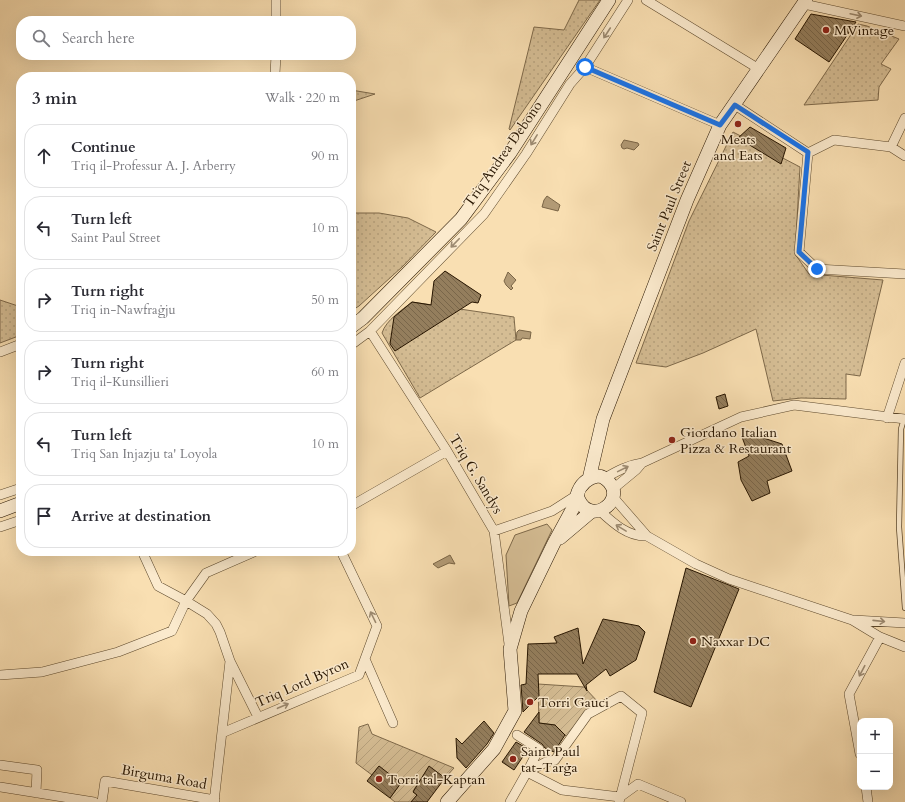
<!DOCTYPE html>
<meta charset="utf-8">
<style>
body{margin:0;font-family:Cardo,serif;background:#f2f2f3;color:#2b2b33}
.controls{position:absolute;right:12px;bottom:12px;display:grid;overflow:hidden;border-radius:8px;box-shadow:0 4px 16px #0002}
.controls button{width:36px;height:36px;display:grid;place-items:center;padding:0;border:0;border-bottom:1px solid #e1e1e2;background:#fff;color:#2b2b33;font:20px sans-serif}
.stop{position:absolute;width:12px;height:12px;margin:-9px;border:3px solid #1a73e8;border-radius:50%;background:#fff}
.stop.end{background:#1a73e8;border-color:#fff;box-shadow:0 1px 4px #0008}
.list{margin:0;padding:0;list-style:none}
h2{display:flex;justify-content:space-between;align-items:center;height:52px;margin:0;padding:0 16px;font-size:17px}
h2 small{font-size:13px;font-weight:400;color:#7c7c81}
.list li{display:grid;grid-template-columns:26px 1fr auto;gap:12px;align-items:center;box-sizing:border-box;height:64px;margin:0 8px 8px;padding:0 8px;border:1px solid #e1e1e2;border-radius:16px}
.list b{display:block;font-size:15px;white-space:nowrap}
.list p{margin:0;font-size:13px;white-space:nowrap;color:#7c7c81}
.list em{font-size:13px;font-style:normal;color:#7c7c81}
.icon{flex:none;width:22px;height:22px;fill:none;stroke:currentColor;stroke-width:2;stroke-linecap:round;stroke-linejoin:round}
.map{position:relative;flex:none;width:905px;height:802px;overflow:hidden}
.search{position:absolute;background:#fff;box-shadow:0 4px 16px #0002;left:16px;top:16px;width:340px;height:44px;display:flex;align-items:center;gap:10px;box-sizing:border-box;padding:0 14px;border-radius:16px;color:#7c7c81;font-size:15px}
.panel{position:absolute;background:#fff;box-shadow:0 4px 16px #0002;left:16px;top:72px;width:340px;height:484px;border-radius:16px}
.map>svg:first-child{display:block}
</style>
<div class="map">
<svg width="905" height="802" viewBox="0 0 905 802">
<defs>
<pattern id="grass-dots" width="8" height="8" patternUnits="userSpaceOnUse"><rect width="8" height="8" fill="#d5bd94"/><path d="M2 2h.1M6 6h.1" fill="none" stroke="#b7a27e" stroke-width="1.8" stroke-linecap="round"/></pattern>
<pattern id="garden-furrows" width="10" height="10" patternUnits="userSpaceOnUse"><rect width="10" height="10" fill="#d5bd94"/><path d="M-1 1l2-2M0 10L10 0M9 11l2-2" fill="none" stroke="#b7a27e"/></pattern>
<pattern id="building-back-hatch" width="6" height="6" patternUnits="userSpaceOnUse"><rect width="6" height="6" fill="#947e5d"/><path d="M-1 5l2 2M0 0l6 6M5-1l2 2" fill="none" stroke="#79664a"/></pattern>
</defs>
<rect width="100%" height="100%" fill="#f9dfb2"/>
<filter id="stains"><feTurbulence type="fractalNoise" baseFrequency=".005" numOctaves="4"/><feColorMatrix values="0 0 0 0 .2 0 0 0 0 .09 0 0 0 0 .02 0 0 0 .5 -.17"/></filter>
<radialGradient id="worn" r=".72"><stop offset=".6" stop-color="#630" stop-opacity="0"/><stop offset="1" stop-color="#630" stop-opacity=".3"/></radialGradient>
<path fill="url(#grass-dots)" stroke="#7e694a" d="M 579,0 L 600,0 L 510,130 L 509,129 L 534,27 L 564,30 Z
M 858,24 L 867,26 L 899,39 L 881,64 L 891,69 L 879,87 L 878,100 L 804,105 Z
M 351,90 L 375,94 L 351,102 Z
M 733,132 L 800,167 L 795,254 L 809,274 L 883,280 L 860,376 L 846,374 L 846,399 L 801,398 L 773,401 L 756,329 L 703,353 L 666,367 L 636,363 L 689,221 Z
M 351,213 L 379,213 L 408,218 L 436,232 L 402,267 L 359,306 L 351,311 Z
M 0,300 L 21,307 L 21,335 L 0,343 Z
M 412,302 L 514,317 L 516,340 L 420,398 L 382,333 C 386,320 402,310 412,302 Z"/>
<path fill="#d5bd94" stroke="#7e694a" d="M 547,524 L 552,530 L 517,603 L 509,606 L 506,555 L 515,535 Z"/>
<path fill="url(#garden-furrows)" stroke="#7e694a" d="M 538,684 L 584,687 L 599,703 L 584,713 L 567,737 L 555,725 L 539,723 Z
M 368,724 L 372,734 L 454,768 L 445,778 L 429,767 L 413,791 L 417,795 L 411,802 L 395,802 L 390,798 L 400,784 L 379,766 L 372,775 L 356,763 L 359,727 Z"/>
<path fill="#b29a75" stroke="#7a6546" d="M 624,140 L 638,143 L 639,145 L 634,150 L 627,148 L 624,149 L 622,148 L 621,145 Z
M 547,196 L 560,205 L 558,211 L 542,207 L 544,200 Z
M 508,272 L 516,280 L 511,286 L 513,288 L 511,290 L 506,285 L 504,281 Z
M 519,330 L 531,332 L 530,339 L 522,338 L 521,340 L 516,340 L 517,332 Z
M 450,555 L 455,564 L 449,563 L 438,568 L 433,564 Z"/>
<path fill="url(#building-back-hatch)" stroke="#271500" d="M 811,14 L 856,22 L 829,62 L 795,39 Z
M 750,127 L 786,148 L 781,164 L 738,138 Z
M 445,271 L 481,295 L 478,303 L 472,302 L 395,351 L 390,344 L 394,317 L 412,302 L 431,305 L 434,281 Z
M 725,394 L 728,406 L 719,409 L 716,397 Z
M 751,434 L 782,444 L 792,471 L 767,481 L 770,493 L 752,501 L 741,480 L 738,462 L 749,456 L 742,437 Z
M 686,568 L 739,589 L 691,707 L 654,692 Z
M 603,619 L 639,626 L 645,632 L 636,660 L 610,676 L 606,669 L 586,685 L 587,691 L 577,674 L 538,674 L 539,696 L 523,712 L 521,685 L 526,684 L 528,644 L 557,643 L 554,637 L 578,628 L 583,664 Z
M 539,712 L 539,723 L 555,725 L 565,735 L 554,752 L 545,748 L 542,744 L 524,732 Z
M 484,721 L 494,733 L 487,744 L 466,768 L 457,758 L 456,738 L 462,744 Z
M 516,742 L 528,749 L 514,770 L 502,762 Z
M 379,766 L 401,783 L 390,798 L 367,781 Z
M 429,766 L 445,778 L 427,802 L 411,802 L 417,795 L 413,792 Z"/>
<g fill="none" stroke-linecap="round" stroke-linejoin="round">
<g stroke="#5c482c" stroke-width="6">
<path id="lane" d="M 904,419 L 901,429 L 899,527 L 905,608"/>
</g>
<g stroke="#5c482c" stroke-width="10">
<path id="street" d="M 646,0 L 759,69
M 804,4 L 905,26
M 276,21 L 276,0
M 585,67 L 720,125
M 275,74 L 276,55
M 735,105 L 808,153
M 891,147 L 905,118
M 808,153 L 799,252 L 817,269 L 905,274
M 808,153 L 834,140 L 891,147 L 905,156
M 370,331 L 447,451 L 494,531 L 509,644
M 351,345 L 370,331 L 484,214 L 526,154 L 570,84 L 585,67 L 628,0
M 0,352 L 21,344
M 887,418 L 905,363
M 605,478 C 617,471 628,465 642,463 L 741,417 L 794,405 L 905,419
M 613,489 L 636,470 L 642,463
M 0,495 L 21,488
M 613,497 L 647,536 L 696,564 L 729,579 L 852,620 L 880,637 L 905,647
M 351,506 L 447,451
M 600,511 C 613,523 628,537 647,536
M 0,527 L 21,520
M 494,531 L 552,511 L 577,495
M 142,551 L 158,586 L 186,601 L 207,614 L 216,624 L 220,632 L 230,661 L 214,802
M 854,620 L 905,623
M 365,659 L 393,723
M 230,661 L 258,717
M 0,675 L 42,672 L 118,652 L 172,631 L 186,601 L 206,573 L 256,551
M 222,733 L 359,675 L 377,626 L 341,551
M 860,754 L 849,694 L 880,637
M 0,765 L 37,770 L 36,793
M 527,772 L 546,762 L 555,760 L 588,714 L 621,696 L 642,713 L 619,802
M 527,772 L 562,790 L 620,797 L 638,784 L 681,802
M 0,787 L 94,802
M 866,787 L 868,802
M 102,802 L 105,781 L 215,800
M 510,802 L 527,772 L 539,749 L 517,735"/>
</g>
<g stroke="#271500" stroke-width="14">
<path id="secondary" d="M 351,327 L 363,318 L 461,219 L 510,153 L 609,0
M 598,476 C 603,476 606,479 609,482 C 627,502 587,529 577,495 C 580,484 588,478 598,476 Z
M 589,479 L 603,419 L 687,200 L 720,125 L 806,0
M 0,511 L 21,503
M 560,538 L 592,511
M 447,802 L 494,749 L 515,711 L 510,649 L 521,611 L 554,543 L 578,499"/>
</g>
<use href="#lane" stroke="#fbeacd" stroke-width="4.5"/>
<use href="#street" stroke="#fbeacd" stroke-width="9"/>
<use href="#secondary" stroke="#fbeacd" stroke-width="13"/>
</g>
<defs><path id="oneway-shaft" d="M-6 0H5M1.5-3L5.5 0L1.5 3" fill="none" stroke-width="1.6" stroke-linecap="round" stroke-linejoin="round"/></defs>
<g stroke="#9c8a71">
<use href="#oneway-shaft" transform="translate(856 15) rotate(12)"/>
<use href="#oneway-shaft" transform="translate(607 33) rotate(123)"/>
<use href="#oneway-shaft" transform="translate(534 140) rotate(122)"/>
<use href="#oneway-shaft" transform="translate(455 243) rotate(134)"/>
<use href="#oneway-shaft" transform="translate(623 469) rotate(-26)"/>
<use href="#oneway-shaft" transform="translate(621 528) rotate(-149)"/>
<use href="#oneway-shaft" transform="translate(373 617) rotate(-116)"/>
<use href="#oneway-shaft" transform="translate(879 621) rotate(6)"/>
<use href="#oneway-shaft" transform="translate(862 671) rotate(118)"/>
<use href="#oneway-shaft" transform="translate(283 706) rotate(-23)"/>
</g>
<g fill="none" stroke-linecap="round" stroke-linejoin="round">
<path stroke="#1a73e8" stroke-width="5" d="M 585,67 L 720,125 L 735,105 L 808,152 L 799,252 L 817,269"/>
</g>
<g fill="#8f2418" stroke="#fbeacd" stroke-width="1.5">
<circle cx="826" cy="30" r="4"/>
<circle cx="738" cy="124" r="4"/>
<circle cx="672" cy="440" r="4"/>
<circle cx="693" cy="641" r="4"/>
<circle cx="530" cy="702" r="4"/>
<circle cx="513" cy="759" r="4"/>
<circle cx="379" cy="779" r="4"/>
</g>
<g text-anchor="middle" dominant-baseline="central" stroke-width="3" stroke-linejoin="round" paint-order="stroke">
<g font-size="14" fill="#271500" stroke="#fbeacd" text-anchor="start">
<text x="834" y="30">MVintage</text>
<text x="738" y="139" text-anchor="middle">Meats<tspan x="738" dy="16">and Eats</tspan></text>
<text x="680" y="432">Giordano Italian<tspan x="680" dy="16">Pizza &amp; Restaurant</tspan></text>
<text x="701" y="641">Naxxar DC</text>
<text x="538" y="702">Torri Gauci</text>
<text x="521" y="751">Saint Paul<tspan x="521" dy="16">tat-Tarġa</tspan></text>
<text x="387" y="779">Torri tal-Kaptan</text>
</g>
<g font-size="14" fill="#271500" stroke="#fbeacd">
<text transform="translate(503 154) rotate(-55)">Triq Andrea Debono</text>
<text transform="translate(669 206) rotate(-68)">Saint Paul Street</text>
<text transform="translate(476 474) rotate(59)">Triq G. Sandys</text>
<text transform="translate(302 683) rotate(-24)">Triq Lord Byron</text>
<text transform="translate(164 777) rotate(10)">Birguma Road</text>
</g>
</g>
<rect width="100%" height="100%" filter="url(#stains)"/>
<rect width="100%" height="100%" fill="url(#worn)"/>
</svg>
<div class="controls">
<button>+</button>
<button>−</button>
</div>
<div class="stop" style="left:585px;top:67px"></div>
<div class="stop end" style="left:817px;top:269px"></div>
<div class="search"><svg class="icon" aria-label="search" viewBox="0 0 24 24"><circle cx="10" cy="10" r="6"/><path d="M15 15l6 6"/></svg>Search here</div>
<section class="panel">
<h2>3 min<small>Walk · 220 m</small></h2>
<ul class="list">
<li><svg class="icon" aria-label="ahead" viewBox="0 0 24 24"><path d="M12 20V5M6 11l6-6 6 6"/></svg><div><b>Continue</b><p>Triq il-Professur A. J. Arberry</p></div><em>90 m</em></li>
<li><svg class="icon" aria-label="left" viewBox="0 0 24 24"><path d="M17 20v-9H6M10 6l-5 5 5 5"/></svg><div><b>Turn left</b><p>Saint Paul Street</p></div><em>10 m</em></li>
<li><svg class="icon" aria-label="right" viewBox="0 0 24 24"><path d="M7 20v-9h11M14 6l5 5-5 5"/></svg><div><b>Turn right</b><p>Triq in-Nawfraġju</p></div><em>50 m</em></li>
<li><svg class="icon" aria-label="right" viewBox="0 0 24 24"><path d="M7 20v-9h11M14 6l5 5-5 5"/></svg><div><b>Turn right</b><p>Triq il-Kunsillieri</p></div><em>60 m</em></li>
<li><svg class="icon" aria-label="left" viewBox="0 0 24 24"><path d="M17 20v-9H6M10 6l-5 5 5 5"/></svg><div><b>Turn left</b><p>Triq San Injazju ta' Loyola</p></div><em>10 m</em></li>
<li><svg class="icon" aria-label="arrive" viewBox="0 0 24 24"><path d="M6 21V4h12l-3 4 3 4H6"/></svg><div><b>Arrive at destination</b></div></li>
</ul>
</section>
</div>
